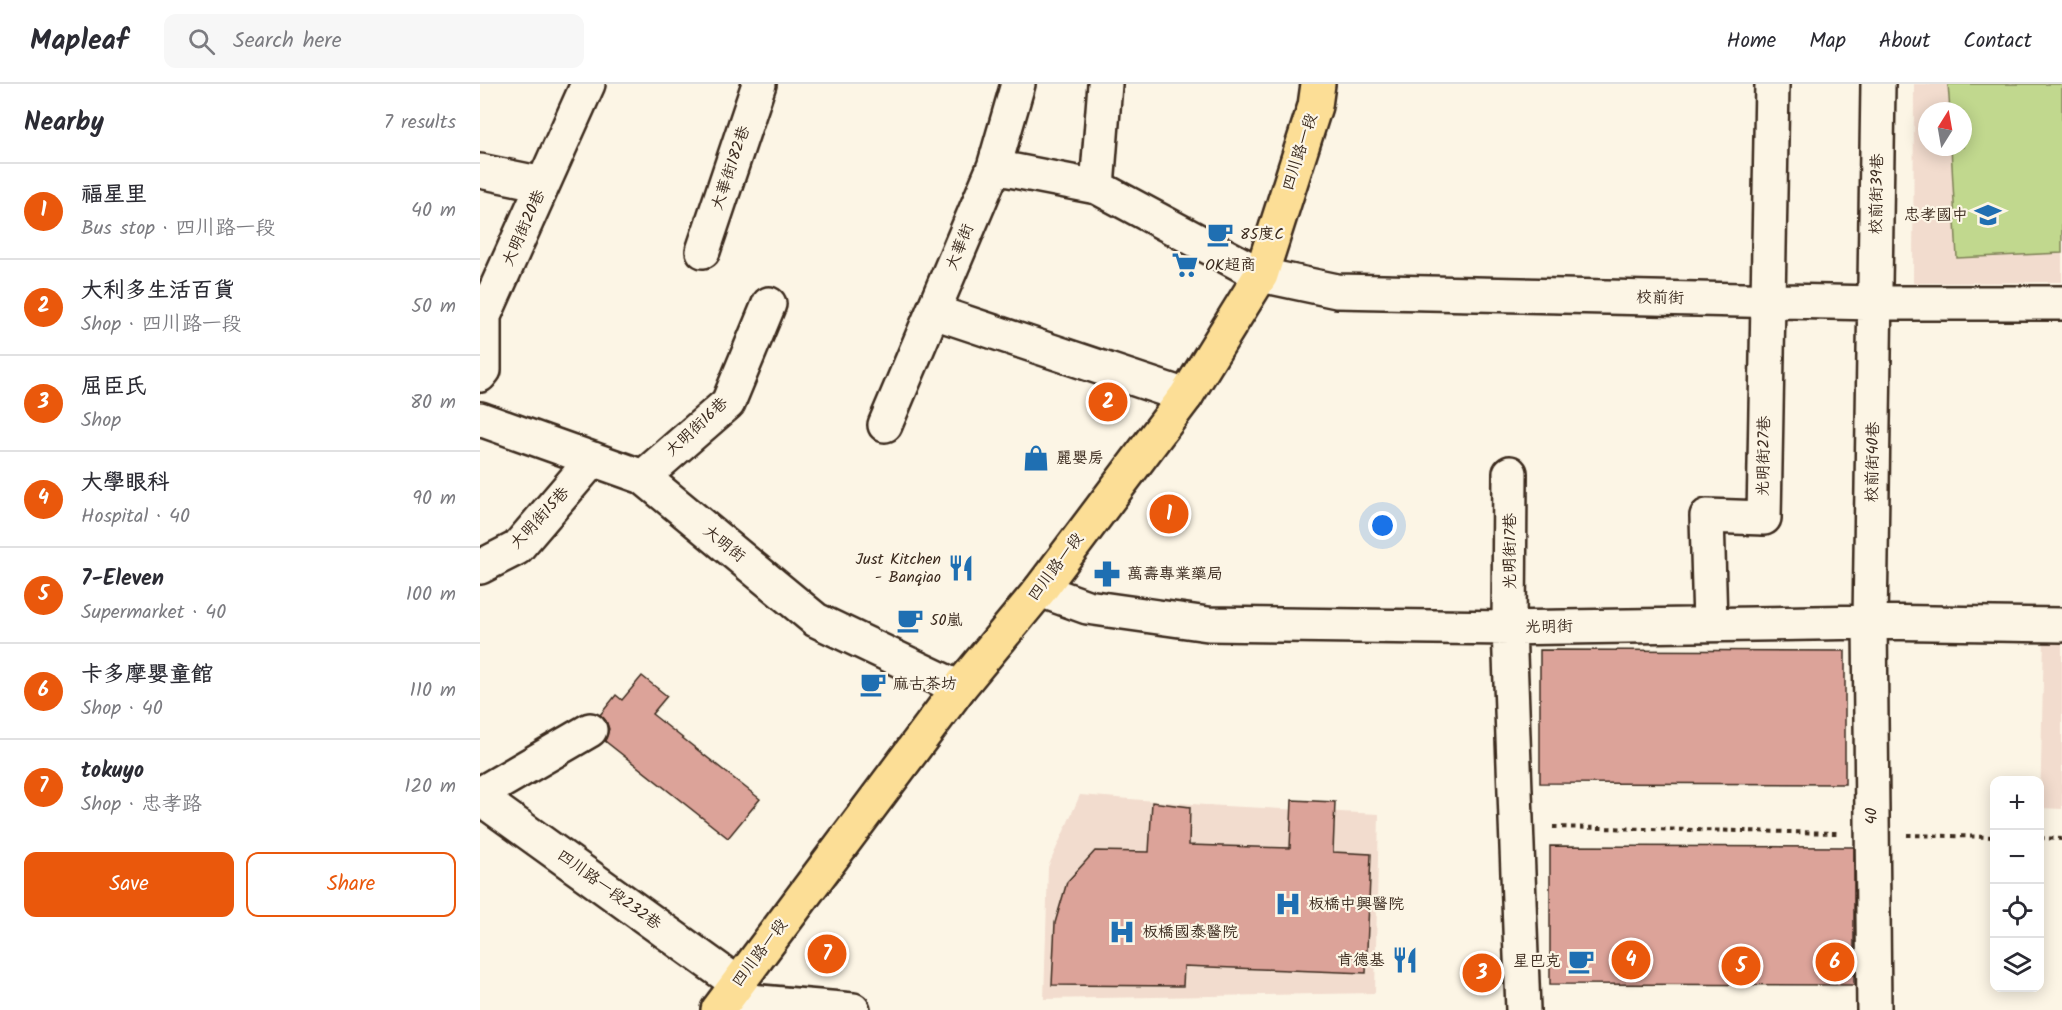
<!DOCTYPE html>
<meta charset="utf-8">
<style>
body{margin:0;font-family:Kalam,"LXGW WenKai TC",sans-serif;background:#f7f7f7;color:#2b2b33}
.controls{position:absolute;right:18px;bottom:18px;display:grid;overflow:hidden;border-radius:12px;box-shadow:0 3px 15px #0003}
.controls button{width:54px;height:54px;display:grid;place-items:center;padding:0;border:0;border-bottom:2px solid #e1e1e2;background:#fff;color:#2b2b33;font:30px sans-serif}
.compass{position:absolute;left:1438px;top:18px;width:54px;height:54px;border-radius:50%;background:#fff;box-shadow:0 3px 15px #0003;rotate:11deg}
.you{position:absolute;left:903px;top:442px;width:21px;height:21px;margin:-15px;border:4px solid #fff;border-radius:50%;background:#1a73e8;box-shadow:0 0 0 9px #1a73e833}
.badge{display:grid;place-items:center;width:39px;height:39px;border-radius:50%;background:#ea580c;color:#fff;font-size:20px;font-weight:700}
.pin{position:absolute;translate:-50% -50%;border:3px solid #fff;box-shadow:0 2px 6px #0006}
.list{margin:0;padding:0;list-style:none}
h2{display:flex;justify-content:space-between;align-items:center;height:78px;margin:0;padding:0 24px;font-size:26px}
h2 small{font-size:20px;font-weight:400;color:#7c7c81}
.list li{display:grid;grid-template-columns:39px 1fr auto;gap:18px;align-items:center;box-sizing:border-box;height:96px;padding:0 24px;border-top:2px solid #e1e1e2}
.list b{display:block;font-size:22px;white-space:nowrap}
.list p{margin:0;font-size:20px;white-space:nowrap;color:#7c7c81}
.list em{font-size:20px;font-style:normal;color:#7c7c81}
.actions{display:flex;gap:12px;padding:18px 24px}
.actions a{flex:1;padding:14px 0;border:2px solid #ea580c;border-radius:12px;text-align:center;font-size:21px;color:#ea580c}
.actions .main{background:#ea580c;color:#fff}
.icon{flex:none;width:33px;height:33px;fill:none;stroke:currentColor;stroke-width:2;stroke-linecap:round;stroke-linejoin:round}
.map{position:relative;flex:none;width:1582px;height:926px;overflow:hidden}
header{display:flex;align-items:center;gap:36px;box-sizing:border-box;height:84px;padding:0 30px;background:#fff;border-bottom:2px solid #e1e1e2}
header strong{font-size:28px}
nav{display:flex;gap:33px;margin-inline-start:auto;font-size:21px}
.search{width:420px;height:54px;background:#f7f7f7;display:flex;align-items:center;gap:15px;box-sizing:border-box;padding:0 21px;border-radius:12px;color:#7c7c81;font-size:22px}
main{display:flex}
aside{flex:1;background:#fff}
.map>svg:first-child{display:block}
</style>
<header>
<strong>Mapleaf</strong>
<div class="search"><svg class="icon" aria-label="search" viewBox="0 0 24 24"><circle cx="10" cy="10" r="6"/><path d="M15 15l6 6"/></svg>Search here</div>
<nav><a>Home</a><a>Map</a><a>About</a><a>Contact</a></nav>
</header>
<main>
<aside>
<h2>Nearby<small>7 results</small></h2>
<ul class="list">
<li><span class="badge">1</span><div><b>福星里</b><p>Bus stop · 四川路一段</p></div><em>40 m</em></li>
<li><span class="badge">2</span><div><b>大利多生活百貨</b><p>Shop · 四川路一段</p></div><em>50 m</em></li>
<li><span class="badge">3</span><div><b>屈臣氏</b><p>Shop</p></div><em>80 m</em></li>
<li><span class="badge">4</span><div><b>大學眼科</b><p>Hospital · 40</p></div><em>90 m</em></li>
<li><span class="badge">5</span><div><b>7-Eleven</b><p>Supermarket · 40</p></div><em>100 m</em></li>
<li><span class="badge">6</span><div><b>卡多摩嬰童館</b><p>Shop · 40</p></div><em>110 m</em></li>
<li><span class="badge">7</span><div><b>tokuyo</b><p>Shop · 忠孝路</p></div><em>120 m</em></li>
</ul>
<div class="actions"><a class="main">Save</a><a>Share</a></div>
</aside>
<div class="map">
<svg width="1582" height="926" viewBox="0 0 1582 926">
<rect width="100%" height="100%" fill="#fcf5e5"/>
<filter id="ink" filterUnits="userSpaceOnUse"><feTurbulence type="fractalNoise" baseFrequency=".0167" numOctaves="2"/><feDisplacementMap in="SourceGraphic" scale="12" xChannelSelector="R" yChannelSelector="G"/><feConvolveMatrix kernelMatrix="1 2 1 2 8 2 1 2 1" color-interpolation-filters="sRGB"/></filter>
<g filter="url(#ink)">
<path fill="#f2dcce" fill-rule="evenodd" d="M 1434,0 L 1582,0 L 1582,198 L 1433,199 ZM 1447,27 L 1483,27 L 1483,63 L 1447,63 Z
M 1564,554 L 1582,555 L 1582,725 L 1560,724 Z
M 600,711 L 725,721 L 899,730 L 895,909 L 564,915 L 568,783 Z"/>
<path fill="#c1d88e" stroke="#7e8156" stroke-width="1.5" d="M 1468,0 L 1582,0 L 1582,169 L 1477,174 L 1471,63 L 1483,63 L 1483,27 L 1470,27 Z"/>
<path fill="#dca399" stroke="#3b2a1e" stroke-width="1.5" d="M 1060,566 L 1365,567 L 1365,700 L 1060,699 Z
M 162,592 L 187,612 L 172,630 L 280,715 L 248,754 L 125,657 L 129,645 L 126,637 L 120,631 L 136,611 L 142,616 Z
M 812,716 L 855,718 L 853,768 L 891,770 L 886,889 L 704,882 L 703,902 L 572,901 L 575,839 L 587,798 L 615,767 L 669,768 L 672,718 L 710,723 L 709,761 L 810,764 Z
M 1070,762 L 1374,763 L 1374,901 L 1070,900 Z"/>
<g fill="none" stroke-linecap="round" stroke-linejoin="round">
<g stroke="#3b2a1e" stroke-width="38">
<path id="minor" d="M 625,0 L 617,103 L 781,191 L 857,207 L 1396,219 L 1582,219
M 514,83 L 538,0
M 0,87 L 63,100
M 223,167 L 279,0
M 454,228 L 706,312
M 0,291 L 4,286 L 4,232 L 108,0
M 0,335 L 163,393 L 336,536 L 479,604
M 405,341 L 514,83 L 617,103
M 1030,389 L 1029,544 L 1043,926
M 163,393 L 248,319 L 289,220
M 0,483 L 37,464 L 113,375
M 560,506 L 607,523 L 728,540 L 1029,544 L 1390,538 L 1582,541
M 1230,540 L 1227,432 L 1284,434 L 1292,0
M 0,710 L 110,646
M 0,714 L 257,899
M 247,915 L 373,926
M 1394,926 L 1390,538 L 1398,0"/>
</g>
<g stroke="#3b2a1e" stroke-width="38">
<path id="major" d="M 238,926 L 479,604 L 560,506 L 706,312 L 781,191 L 835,22 L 838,0"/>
</g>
<path stroke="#3b2a1e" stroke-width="4" stroke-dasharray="4.5 4.5" stroke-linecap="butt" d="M 1073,743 L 1357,749
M 1427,751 L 1514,753
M 1560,754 L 1582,755"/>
<use href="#minor" stroke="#fcf5e5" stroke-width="33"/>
<use href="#major" stroke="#fcde96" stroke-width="33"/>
</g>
</g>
<defs>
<g id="school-bare" transform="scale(2.07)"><path d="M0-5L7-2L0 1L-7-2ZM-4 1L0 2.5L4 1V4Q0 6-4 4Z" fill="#1f6fb2" stroke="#fcf5e5" stroke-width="2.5" paint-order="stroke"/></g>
<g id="cafe-bare" transform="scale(2.07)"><path d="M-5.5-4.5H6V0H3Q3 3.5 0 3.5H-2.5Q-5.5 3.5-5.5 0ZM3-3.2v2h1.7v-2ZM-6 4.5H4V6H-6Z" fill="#1f6fb2" stroke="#fcf5e5" stroke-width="2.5" paint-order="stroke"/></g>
<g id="supermarket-bare" transform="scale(2.07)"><path d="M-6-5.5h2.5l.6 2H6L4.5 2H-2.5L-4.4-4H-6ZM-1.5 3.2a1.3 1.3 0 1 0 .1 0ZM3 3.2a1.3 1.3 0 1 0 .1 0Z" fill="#1f6fb2" stroke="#fcf5e5" stroke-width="2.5" paint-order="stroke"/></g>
<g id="shop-bare" transform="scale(2.07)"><path d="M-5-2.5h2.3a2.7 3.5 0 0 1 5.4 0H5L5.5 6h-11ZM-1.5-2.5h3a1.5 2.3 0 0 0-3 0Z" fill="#1f6fb2" stroke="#fcf5e5" stroke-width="2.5" paint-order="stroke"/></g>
<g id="restaurant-bare" transform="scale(2.07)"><path d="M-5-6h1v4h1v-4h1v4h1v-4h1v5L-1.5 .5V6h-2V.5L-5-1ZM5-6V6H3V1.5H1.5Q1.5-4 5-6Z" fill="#1f6fb2" stroke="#fcf5e5" stroke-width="2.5" paint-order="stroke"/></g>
<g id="pharmacy-bare" transform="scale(2.07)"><path d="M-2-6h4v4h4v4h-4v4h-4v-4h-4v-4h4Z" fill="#1f6fb2" stroke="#fcf5e5" stroke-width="2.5" paint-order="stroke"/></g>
<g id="hospital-bare" transform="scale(2.07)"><path d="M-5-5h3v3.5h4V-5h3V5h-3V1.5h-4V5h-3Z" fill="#1f6fb2" stroke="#fcf5e5" stroke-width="2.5" paint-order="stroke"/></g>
</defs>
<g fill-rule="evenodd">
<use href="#school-bare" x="1508" y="131"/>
<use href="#cafe-bare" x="740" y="150"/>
<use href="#supermarket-bare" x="705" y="181"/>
<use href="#shop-bare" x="556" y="374"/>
<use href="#restaurant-bare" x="481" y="484"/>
<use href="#pharmacy-bare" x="627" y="490"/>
<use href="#cafe-bare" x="430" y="536"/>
<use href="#cafe-bare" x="393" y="600"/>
<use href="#hospital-bare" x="808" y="820"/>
<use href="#hospital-bare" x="642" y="848"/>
<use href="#restaurant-bare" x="925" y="876"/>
<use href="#cafe-bare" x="1101" y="877"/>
</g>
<g text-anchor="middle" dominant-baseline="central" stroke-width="4.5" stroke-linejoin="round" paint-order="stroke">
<g font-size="16" fill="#3b2a1e" stroke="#fcf5e5">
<text transform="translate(820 68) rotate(-72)">四川路一段</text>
<text transform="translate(251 84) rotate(-71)">大華街182巷</text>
<text transform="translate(1397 110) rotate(-89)">校前街39巷</text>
<text transform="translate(44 144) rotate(-66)">大明街20巷</text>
<text transform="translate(480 163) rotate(-68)">大華街</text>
<text transform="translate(1180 214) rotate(1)">校前街</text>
<text transform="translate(217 343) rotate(-43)">大明街16巷</text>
<text transform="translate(1284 372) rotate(-89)">光明街27巷</text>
<text transform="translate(1393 378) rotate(-89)">校前街40巷</text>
<text transform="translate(60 434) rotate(-47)">大明街15巷</text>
<text transform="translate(244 460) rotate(39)">大明街</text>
<text transform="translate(1030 467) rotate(-90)">光明街17巷</text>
<text transform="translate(576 483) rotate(-53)">四川路一段</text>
<text transform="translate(1069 543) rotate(-1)">光明街</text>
<text transform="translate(1392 732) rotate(-91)">40</text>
<text transform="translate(129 806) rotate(36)">四川路一段232巷</text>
<text transform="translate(280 869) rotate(-53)">四川路一段</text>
</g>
<g font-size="16" fill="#3b2a1e" stroke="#fcf5e5" text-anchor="start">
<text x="1488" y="131" text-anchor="end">忠孝國中</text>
<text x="760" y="150">85度C</text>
<text x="725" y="181">OK超商</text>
<text x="576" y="374">麗嬰房</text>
<text x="461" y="475" text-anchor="end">Just Kitchen<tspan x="461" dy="18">- Banqiao</tspan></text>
<text x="647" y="490">萬壽專業藥局</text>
<text x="450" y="536">50嵐</text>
<text x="413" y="600">麻古茶坊</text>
<text x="828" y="820">板橋中興醫院</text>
<text x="662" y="848">板橋國泰醫院</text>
<text x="905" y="876" text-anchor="end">肯德基</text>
<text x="1081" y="877" text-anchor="end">星巴克</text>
</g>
</g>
</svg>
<div class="controls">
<button>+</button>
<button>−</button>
<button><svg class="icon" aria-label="locate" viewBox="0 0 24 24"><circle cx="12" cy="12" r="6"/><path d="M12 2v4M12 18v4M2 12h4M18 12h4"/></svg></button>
<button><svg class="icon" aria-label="layers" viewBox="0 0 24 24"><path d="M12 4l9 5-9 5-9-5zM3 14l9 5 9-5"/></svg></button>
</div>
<svg class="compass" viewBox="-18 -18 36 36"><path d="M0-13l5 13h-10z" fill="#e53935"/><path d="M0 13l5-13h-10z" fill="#7c7c81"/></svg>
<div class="you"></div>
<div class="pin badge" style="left:689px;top:430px">1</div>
<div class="pin badge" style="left:628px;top:318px">2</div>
<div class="pin badge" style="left:1002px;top:889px">3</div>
<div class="pin badge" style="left:1151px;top:876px">4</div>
<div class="pin badge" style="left:1261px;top:882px">5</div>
<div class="pin badge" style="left:1355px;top:878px">6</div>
<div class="pin badge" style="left:347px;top:870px">7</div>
</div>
</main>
